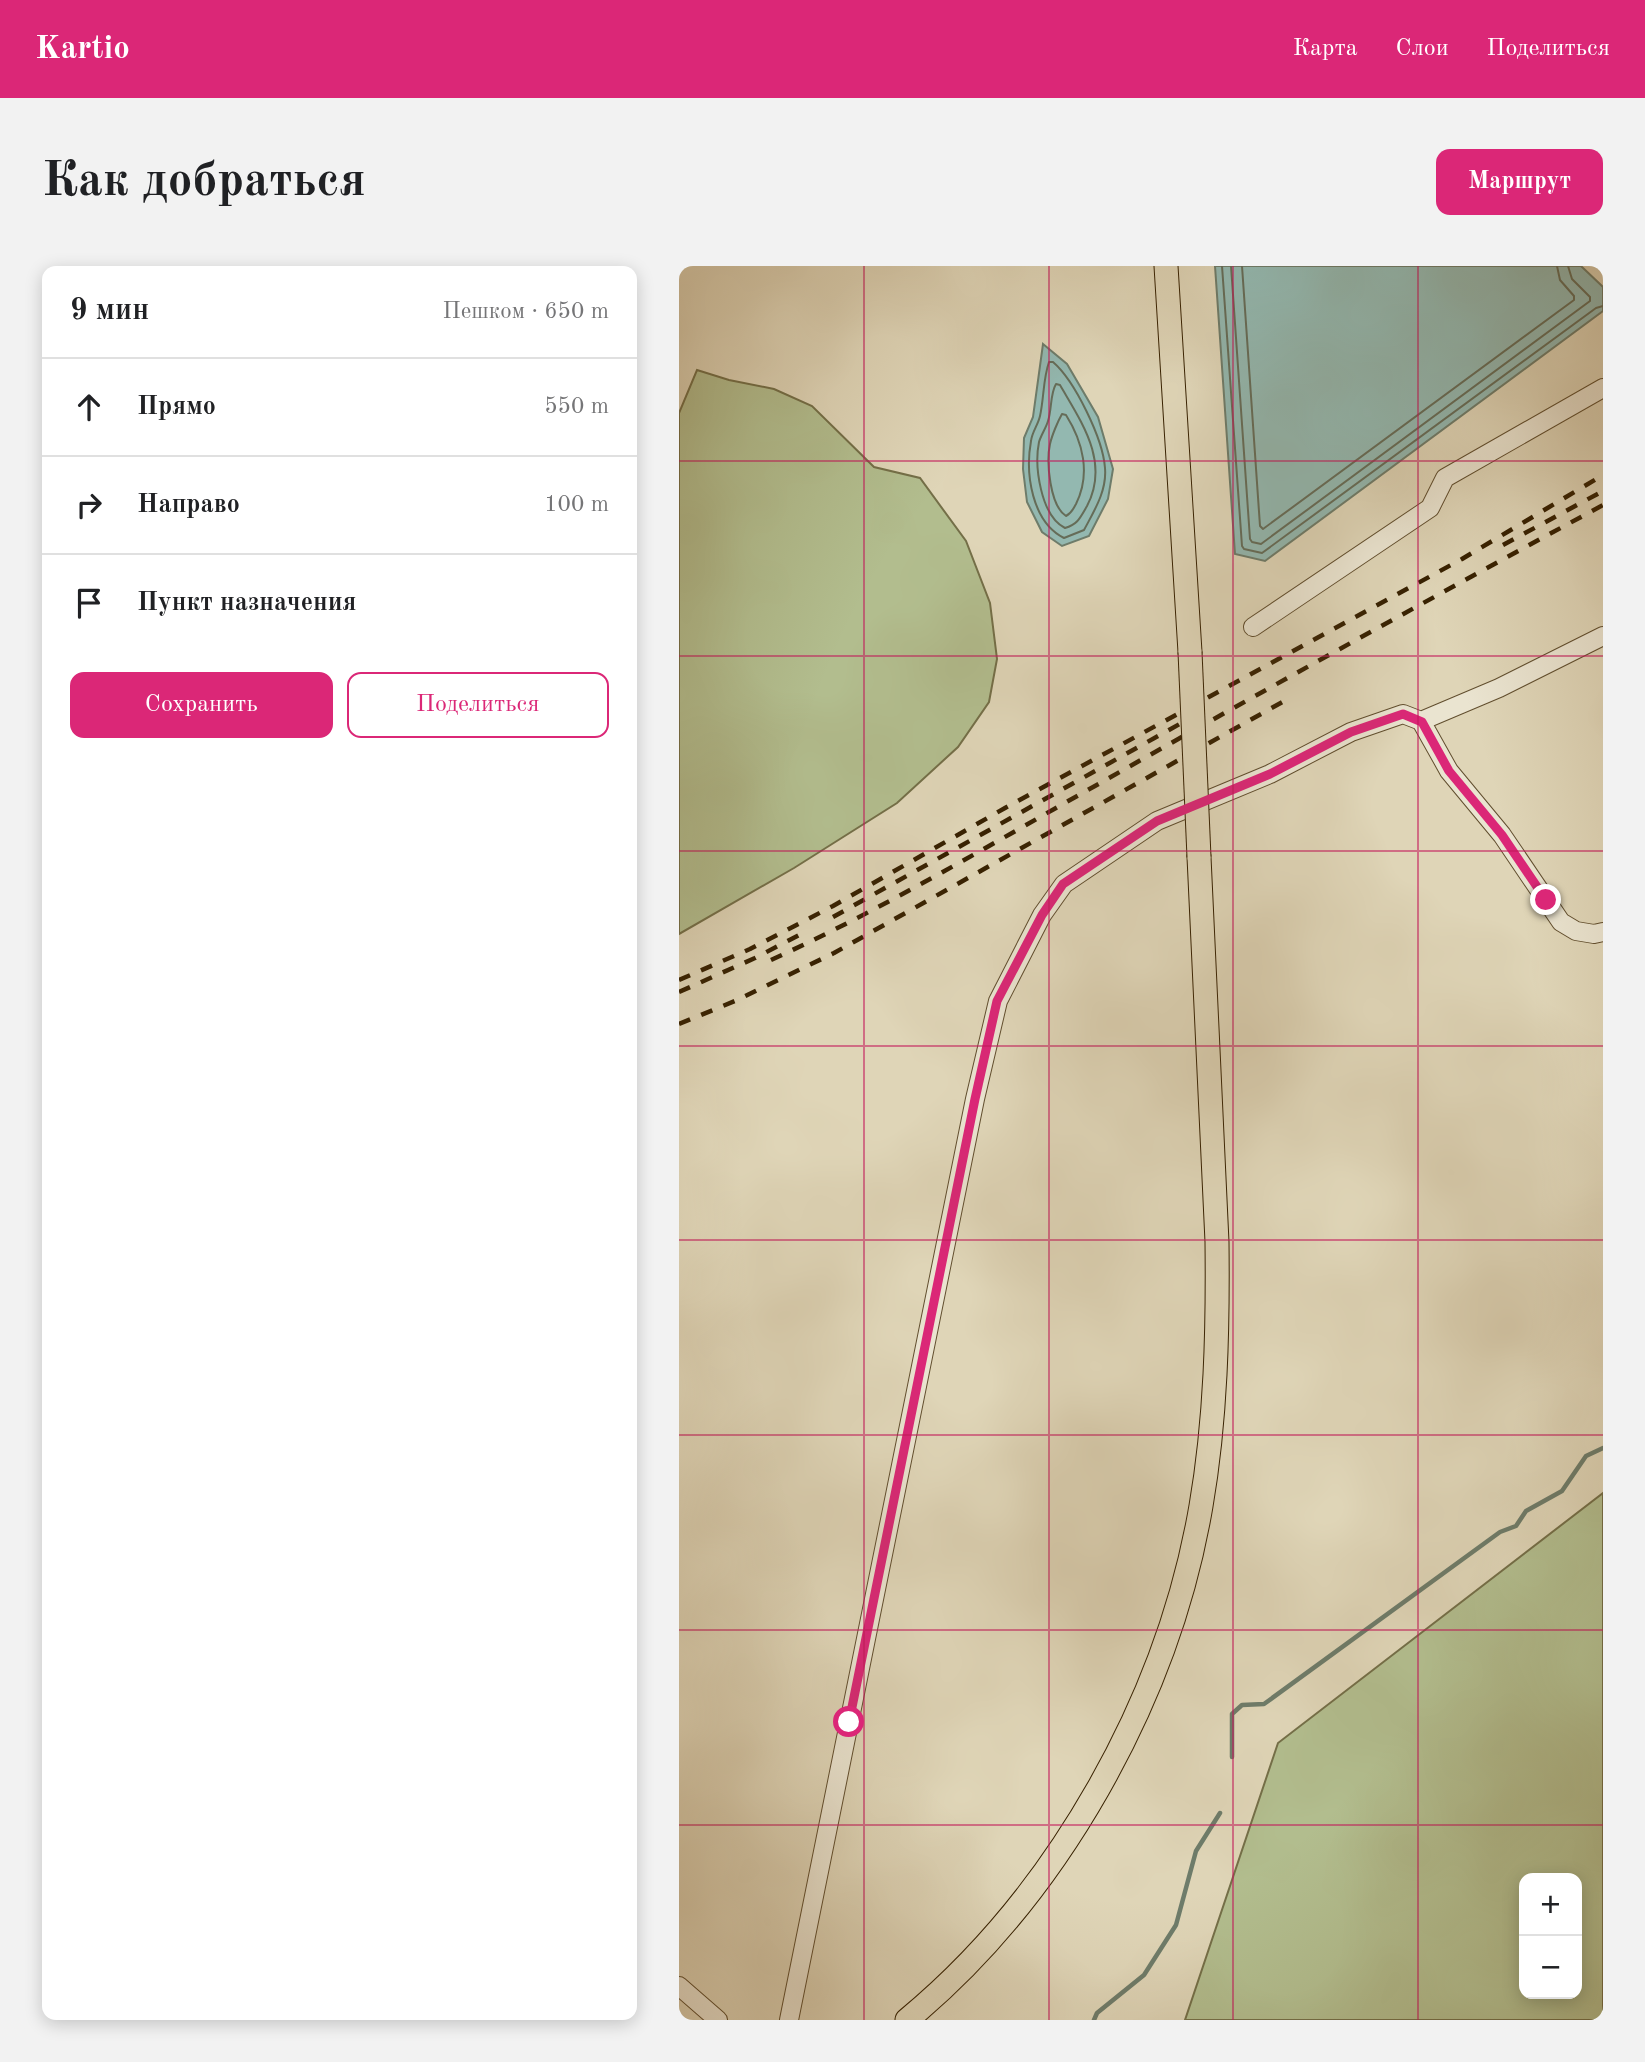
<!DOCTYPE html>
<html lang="ru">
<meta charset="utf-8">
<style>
body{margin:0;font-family:"Old Standard TT",serif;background:#f2f2f2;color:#202124}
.controls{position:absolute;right:21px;bottom:21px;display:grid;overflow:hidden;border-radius:14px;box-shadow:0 4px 18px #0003}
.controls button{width:63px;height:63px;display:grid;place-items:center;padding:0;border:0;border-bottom:2px solid #e0e0e0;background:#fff;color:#202124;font:35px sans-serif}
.stop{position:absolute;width:21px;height:21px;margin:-16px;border:5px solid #db2777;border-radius:50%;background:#fff}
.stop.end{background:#db2777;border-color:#fff;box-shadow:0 2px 7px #0008}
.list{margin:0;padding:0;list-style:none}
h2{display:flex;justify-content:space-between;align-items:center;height:91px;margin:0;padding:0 28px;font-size:30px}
h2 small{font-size:23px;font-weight:400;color:#757577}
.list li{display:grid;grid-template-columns:46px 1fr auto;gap:21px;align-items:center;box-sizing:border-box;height:98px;padding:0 28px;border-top:2px solid #e0e0e0}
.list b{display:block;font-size:26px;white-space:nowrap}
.list em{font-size:23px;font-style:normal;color:#757577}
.actions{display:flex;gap:14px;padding:21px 28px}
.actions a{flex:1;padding:16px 0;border:2px solid #db2777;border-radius:14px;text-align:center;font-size:24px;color:#db2777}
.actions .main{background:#db2777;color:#fff}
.icon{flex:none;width:38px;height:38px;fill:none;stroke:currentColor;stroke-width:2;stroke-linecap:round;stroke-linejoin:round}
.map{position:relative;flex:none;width:924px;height:1754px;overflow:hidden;border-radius:14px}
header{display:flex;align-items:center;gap:42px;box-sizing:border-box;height:98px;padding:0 35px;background:#db2777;color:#fff}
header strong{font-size:33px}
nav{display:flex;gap:38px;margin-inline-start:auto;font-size:24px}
.intro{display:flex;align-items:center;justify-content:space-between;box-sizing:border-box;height:168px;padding:0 42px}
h1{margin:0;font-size:49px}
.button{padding:18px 32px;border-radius:14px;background:#db2777;color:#fff;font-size:24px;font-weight:700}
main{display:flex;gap:42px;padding:0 42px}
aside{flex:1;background:#fff;border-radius:14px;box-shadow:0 4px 18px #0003}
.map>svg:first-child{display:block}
</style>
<header>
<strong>Kartio</strong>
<nav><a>Карта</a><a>Слои</a><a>Поделиться</a></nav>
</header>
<div class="intro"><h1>Как добраться</h1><a class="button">Маршрут</a></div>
<main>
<aside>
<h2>9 мин<small>Пешком · 650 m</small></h2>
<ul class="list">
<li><svg class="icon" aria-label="ahead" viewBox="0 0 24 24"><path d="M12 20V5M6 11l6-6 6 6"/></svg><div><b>Прямо</b></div><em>550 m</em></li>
<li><svg class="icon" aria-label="right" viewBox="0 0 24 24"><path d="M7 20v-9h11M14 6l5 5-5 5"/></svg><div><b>Направо</b></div><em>100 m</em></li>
<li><svg class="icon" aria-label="arrive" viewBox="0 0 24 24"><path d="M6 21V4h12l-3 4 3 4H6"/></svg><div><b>Пункт назначения</b></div></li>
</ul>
<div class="actions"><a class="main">Сохранить</a><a>Поделиться</a></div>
</aside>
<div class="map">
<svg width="924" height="1754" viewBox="0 0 924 1754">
<rect width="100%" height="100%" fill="#dfd5b7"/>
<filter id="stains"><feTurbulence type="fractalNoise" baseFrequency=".00286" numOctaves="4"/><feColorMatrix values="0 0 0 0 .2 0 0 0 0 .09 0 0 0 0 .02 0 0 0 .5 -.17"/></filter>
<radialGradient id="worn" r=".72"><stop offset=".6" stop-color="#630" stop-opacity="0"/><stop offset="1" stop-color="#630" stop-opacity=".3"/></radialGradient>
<path fill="#b2bd8e" stroke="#746f48" stroke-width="2" fill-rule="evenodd" d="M 18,104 L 50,114 L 95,123 L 133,140 L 195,201 L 241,212 L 287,275 L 311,337 L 318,393 L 310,436 L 279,481 L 218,537 L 115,602 L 0,668 L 0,147 Z
M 924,1227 L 924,1754 L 506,1754 L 599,1477 ZM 898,1612 L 898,1728 L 845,1728 L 845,1612 Z"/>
<path fill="#93b8b0" stroke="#6e7c6a" stroke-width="2" d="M 536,0 L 902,0 L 924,21 L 924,45 L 586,295 L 556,288 Z
M 364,78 L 388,98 L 419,151 L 434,203 L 429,233 L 410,270 L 383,280 L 363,266 L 348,236 L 344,203 L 345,172 L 354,151 Z"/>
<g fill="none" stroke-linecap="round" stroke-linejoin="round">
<path stroke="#656c58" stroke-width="2" d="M 543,0 L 563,280 L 565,283 L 583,287 L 917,42 L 924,40
M 552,0 L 571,273 L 573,276 L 582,278 L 911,35 L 911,31 L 893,13 L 889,0
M 563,0 L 581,260 L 584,263 L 895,34 L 895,30 L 881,14 L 878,0
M 370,96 L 374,96 C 396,115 424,173 426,202 C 428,225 415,245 405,264 L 385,272 C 353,256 346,208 352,175 C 353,166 359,159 361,150 C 365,132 364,113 370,96 Z
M 377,118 L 381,119 C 403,157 431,196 408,240 C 401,252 399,258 386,262 C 362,250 355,201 360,176 C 362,169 367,162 369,155 C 373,143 371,128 377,118 Z
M 383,148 L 387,149 C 404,176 412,208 397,238 C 394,243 393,247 387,250 C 371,240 367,196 371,178 C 373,169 379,155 383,148 Z"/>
<path stroke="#6e7c6a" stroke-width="4.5" d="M 553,1491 L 553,1448 L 563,1439 L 585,1438 L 821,1266 L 837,1260 L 847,1245 L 883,1225 L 907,1190 L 924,1182
M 415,1754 L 418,1747 L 465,1709 L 497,1659 L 517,1585 L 541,1547"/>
<g stroke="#614e2e" stroke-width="20">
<path id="minor" d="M 574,361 L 751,242 L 766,212 L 924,122
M 742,455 L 820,422 L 924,370
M 0,1720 L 39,1754
M 110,1754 L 296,833 L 319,735 L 363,649 L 385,618 L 478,555 L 591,508 L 672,466 L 724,448 L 742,455 L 770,505 L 823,569 L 882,656 L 897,665 L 915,668 L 924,666"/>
</g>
<g stroke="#372101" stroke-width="25">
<path id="major" d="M 487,0 L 511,386
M 228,1754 C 379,1629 489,1433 522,1240 C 537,1153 539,1064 538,976 L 520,591"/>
</g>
<use href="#minor" stroke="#eae4d0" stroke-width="18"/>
<use href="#major" stroke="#dfd5b7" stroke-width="23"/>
<path stroke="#372101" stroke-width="4.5" stroke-dasharray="12 12" stroke-linecap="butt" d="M 824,279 L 924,225
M 154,651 L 515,450
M 92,694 C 206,642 314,577 423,516 C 589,422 756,330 924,239
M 0,714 L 71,683 L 154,640 L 326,542 L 783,293 L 924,209
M 0,726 L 76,692 L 126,666
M 0,758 L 56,735 L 155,687 L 607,434"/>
<g stroke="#372101" stroke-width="25" stroke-linecap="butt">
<path id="major-bridge" d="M 511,386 L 520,591"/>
</g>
<use href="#major-bridge" stroke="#dfd5b7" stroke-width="23"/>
</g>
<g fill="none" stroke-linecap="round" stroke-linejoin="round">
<path stroke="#db2777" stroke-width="9" d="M 170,1456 L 296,833 L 318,735 L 363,649 L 384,618 L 478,555 L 591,508 L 672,466 L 724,448 L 743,456 L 770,505 L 823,569 L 867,634"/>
</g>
<path fill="none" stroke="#c2185b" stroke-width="2" stroke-opacity="0.55" d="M 185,0 L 185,1754M 370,0 L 370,1754M 554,0 L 554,1754M 739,0 L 739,1754M 0,195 L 924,195M 0,390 L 924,390M 0,585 L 924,585M 0,780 L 924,780M 0,974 L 924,974M 0,1169 L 924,1169M 0,1364 L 924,1364M 0,1559 L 924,1559"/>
<rect width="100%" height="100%" filter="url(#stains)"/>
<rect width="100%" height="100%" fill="url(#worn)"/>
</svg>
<div class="controls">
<button>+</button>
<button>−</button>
</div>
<div class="stop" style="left:170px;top:1456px"></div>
<div class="stop end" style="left:867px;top:634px"></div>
</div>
</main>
